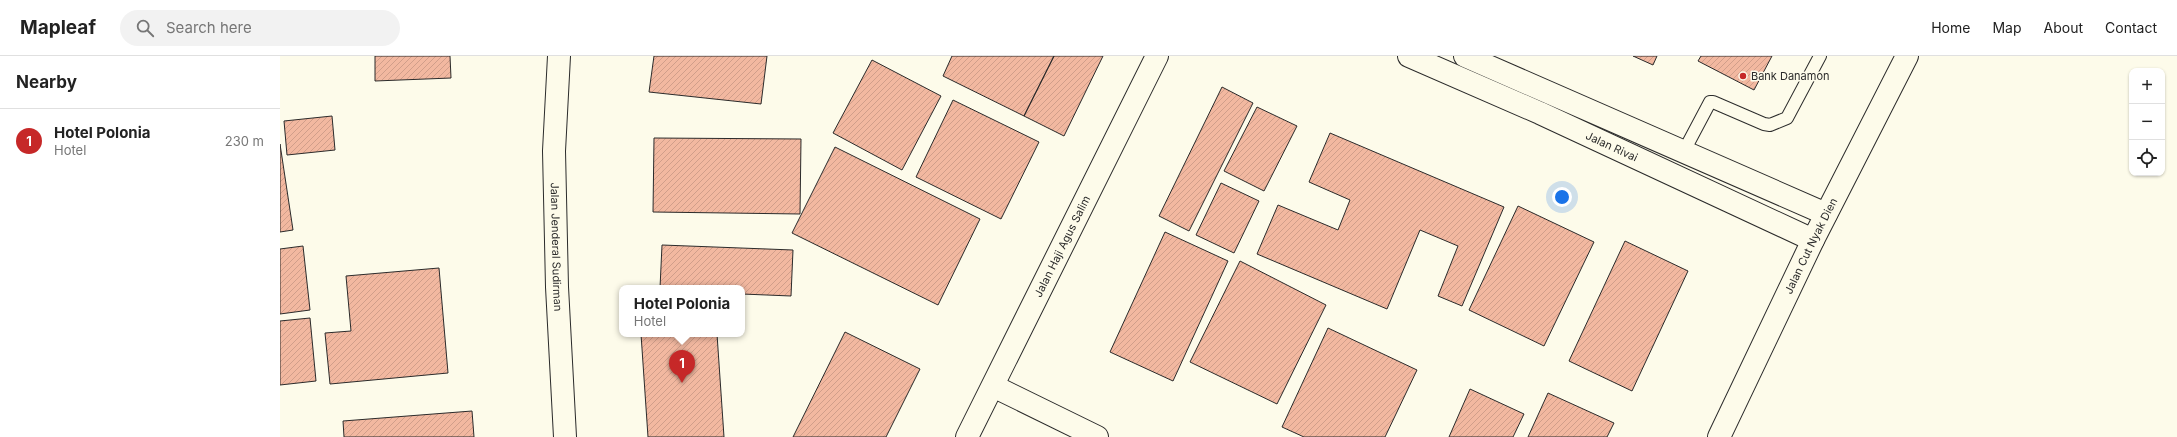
<!DOCTYPE html>
<meta charset="utf-8">
<style>
body{margin:0;font-family:Inter,sans-serif;background:#f2f2f2;color:#222}
.controls{position:absolute;right:12px;top:12px;display:grid;overflow:hidden;border-radius:8px;box-shadow:0 1px 3px #0004}
.controls button{width:36px;height:36px;display:grid;place-items:center;padding:0;border:0;border-bottom:1px solid #e0e0e0;background:#fff;color:#222;font:20px sans-serif}
.you{position:absolute;left:1282px;top:141px;width:14px;height:14px;margin:-10px;border:3px solid #fff;border-radius:50%;background:#1a73e8;box-shadow:0 0 0 6px #1a73e833}
.badge{display:grid;place-items:center;width:26px;height:26px;border-radius:50%;background:#c62828;color:#fff;font-size:13px;font-weight:700}
.pin{position:absolute;translate:-50% -33px;filter:drop-shadow(0 1px 2px #0008)}
.pin::after{content:'';position:absolute;top:21px;width:14px;height:12px;background:inherit;clip-path:polygon(0 0,100% 0,50% 100%)}
.popup{position:absolute;left:339px;top:229px;width:126px;height:52px;box-sizing:border-box;display:grid;place-content:center;border-radius:8px;background:#fff;filter:drop-shadow(0 1px 3px #0005);font-size:13px;white-space:nowrap;color:#767676}
.popup b{font-size:15px;color:#222}
.popup::after{content:'';position:absolute;left:50%;top:100%;margin-left:-8px;border:8px solid transparent;border-top-color:#fff}
.list{margin:0;padding:0;list-style:none}
h2{display:flex;justify-content:space-between;align-items:center;height:52px;margin:0;padding:0 16px;font-size:17px}
h2 small{font-size:13px;font-weight:400;color:#767676}
.list li{display:grid;grid-template-columns:26px 1fr auto;gap:12px;align-items:center;box-sizing:border-box;height:64px;padding:0 16px;border-top:1px solid #e0e0e0}
.list b{display:block;font-size:15px;white-space:nowrap}
.list p{margin:0;font-size:13px;white-space:nowrap;color:#767676}
.list em{font-size:13px;font-style:normal;color:#767676}
.icon{flex:none;width:22px;height:22px;fill:none;stroke:currentColor;stroke-width:2;stroke-linecap:round;stroke-linejoin:round}
.map{position:relative;flex:none;width:1897px;height:381px;overflow:hidden}
header{display:flex;align-items:center;gap:24px;box-sizing:border-box;height:56px;padding:0 20px;background:#fff;border-bottom:1px solid #e0e0e0}
header strong{font-size:19px}
nav{display:flex;gap:22px;margin-inline-start:auto;font-size:14px}
.search{width:280px;height:36px;background:#f2f2f2;display:flex;align-items:center;gap:10px;box-sizing:border-box;padding:0 14px;border-radius:22px;color:#767676;font-size:15px}
main{display:flex}
aside{flex:1;background:#fff}
.map>svg:first-child{display:block}
</style>
<header>
<strong>Mapleaf</strong>
<div class="search"><svg class="icon" aria-label="search" viewBox="0 0 24 24"><circle cx="10" cy="10" r="6"/><path d="M15 15l6 6"/></svg>Search here</div>
<nav><a>Home</a><a>Map</a><a>About</a><a>Contact</a></nav>
</header>
<main>
<aside>
<h2>Nearby<small></small></h2>
<ul class="list">
<li><span class="badge">1</span><div><b>Hotel Polonia</b><p>Hotel</p></div><em>230 m</em></li>
</ul>
</aside>
<div class="map">
<svg width="1897" height="381" viewBox="0 0 1897 381">
<defs>
<pattern id="building-hatch" width="6" height="6" patternUnits="userSpaceOnUse"><rect width="6" height="6" fill="#f2b8a0"/><path d="M-1 1l2-2M0 6l6-6M5 7l2-2" fill="none" stroke="#d09e8a"/></pattern>
</defs>
<rect width="100%" height="100%" fill="#fdfbea"/>
<path fill="url(#building-hatch)" stroke="#2b2b2b" d="M 95,0 L 170,0 L 171,22 L 95,25 Z
M 374,0 L 487,0 L 481,48 L 369,36 Z
M 672,0 L 774,0 L 744,60 L 663,20 Z
M 774,0 L 823,0 L 784,80 L 744,60 Z
M 1353,0 L 1377,0 L 1373,9 Z
M 1421,0 L 1492,0 L 1474,34 L 1418,5 Z
M 592,4 L 661,40 L 622,114 L 553,77 Z
M 942,31 L 973,47 L 909,175 L 879,160 Z
M 673,44 L 759,86 L 721,163 L 636,121 Z
M 977,51 L 1017,70 L 984,135 L 944,115 Z
M 52,60 L 55,94 L 7,99 L 4,65 Z
M 1050,77 L 1224,151 L 1182,250 L 1158,240 L 1178,190 L 1140,174 L 1107,253 L 977,198 L 998,149 L 1058,174 L 1070,144 L 1029,126 Z
M 374,82 L 521,83 L 520,158 L 373,156 Z
M 0,88 L 13,174 L 0,176 Z
M 555,91 L 700,163 L 658,249 L 512,177 Z
M 941,127 L 979,145 L 954,197 L 916,179 Z
M 1238,150 L 1314,186 L 1264,290 L 1189,254 Z
M 885,176 L 948,205 L 893,325 L 830,296 Z
M 1345,185 L 1408,215 L 1352,335 L 1289,305 Z
M 382,189 L 513,194 L 511,240 L 462,238 L 462,232 L 380,232 Z
M 23,190 L 30,254 L 0,258 L 0,193 Z
M 960,205 L 1046,249 L 997,348 L 910,306 Z
M 159,212 L 168,317 L 50,328 L 45,277 L 71,275 L 66,220 Z
M 30,262 L 36,325 L 0,329 L 0,265 Z
M 1048,272 L 1137,314 L 1105,381 L 1024,381 L 1002,371 Z
M 565,276 L 640,313 L 606,381 L 513,381 Z
M 361,278 L 437,278 L 444,381 L 368,381 Z
M 1190,333 L 1244,358 L 1233,381 L 1169,381 Z
M 1268,337 L 1334,367 L 1327,381 L 1248,381 Z
M 192,355 L 194,381 L 64,381 L 63,365 Z"/>
<g fill="none" stroke-linecap="round" stroke-linejoin="round">
<g stroke="#2b2b2b" stroke-width="14">
<path id="lane" d="M 1404,95 L 1430,46 L 1433,46 L 1484,68 L 1490,69 L 1507,62 L 1540,0"/>
</g>
<g stroke="#2b2b2b" stroke-width="24">
<g id="street">
<path id="s1" d="M 1129,0 L 1260,57 L 1533,184"/>
<path d="M 1185,0 L 1546,158"/>
<path d="M 713,330 L 817,381"/>
<path id="s2" d="M 687,381 L 877,0"/>
</g>
</g>
<g stroke="#2b2b2b" stroke-width="24">
<g id="secondary">
<path id="s3" d="M 1439,381 L 1533,184 L 1627,0"/>
</g>
</g>
<g stroke="#2b2b2b" stroke-width="24">
<g id="primary">
<path id="s4" d="M 279,0 L 274,95 L 277,231 L 285,381"/>
</g>
</g>
<use href="#lane" stroke="#fdfbea" stroke-width="12"/>
<use href="#street" stroke="#fdfbea" stroke-width="22"/>
<use href="#secondary" stroke="#fdfbea" stroke-width="22"/>
<use href="#primary" stroke="#fdfbea" stroke-width="22"/>
</g>
<circle fill="#c62828" stroke="#fdfbea" stroke-width="1.5" cx="1463" cy="20" r="4"/>
<g text-anchor="middle" dominant-baseline="central" stroke-width="3" stroke-linejoin="round" paint-order="stroke">
<g font-size="11" fill="#2b2b2b" stroke="#fdfbea" text-anchor="start">
<text x="1471" y="20">Bank Danamon</text>
</g>
<g font-size="11" fill="#2b2b2b" stroke="#fdfbea">
<text stroke="none"><textPath href="#s1" startOffset="222">Jalan Rivai</textPath></text>
<text stroke="none"><textPath href="#s3" startOffset="212">Jalan Cut Nyak Dien</textPath></text>
<text stroke="none"><textPath href="#s4" startOffset="191">Jalan Jenderal Sudirman</textPath></text>
<text stroke="none"><textPath href="#s2" startOffset="213">Jalan Haji Agus Salim</textPath></text>
</g>
</g>
</svg>
<div class="controls">
<button>+</button>
<button>−</button>
<button><svg class="icon" aria-label="locate" viewBox="0 0 24 24"><circle cx="12" cy="12" r="6"/><path d="M12 2v4M12 18v4M2 12h4M18 12h4"/></svg></button>
</div>
<div class="you"></div>
<div class="pin badge" style="left:402px;top:327px">1</div>
<div class="popup"><b>Hotel Polonia</b>Hotel</div>
</div>
</main>
